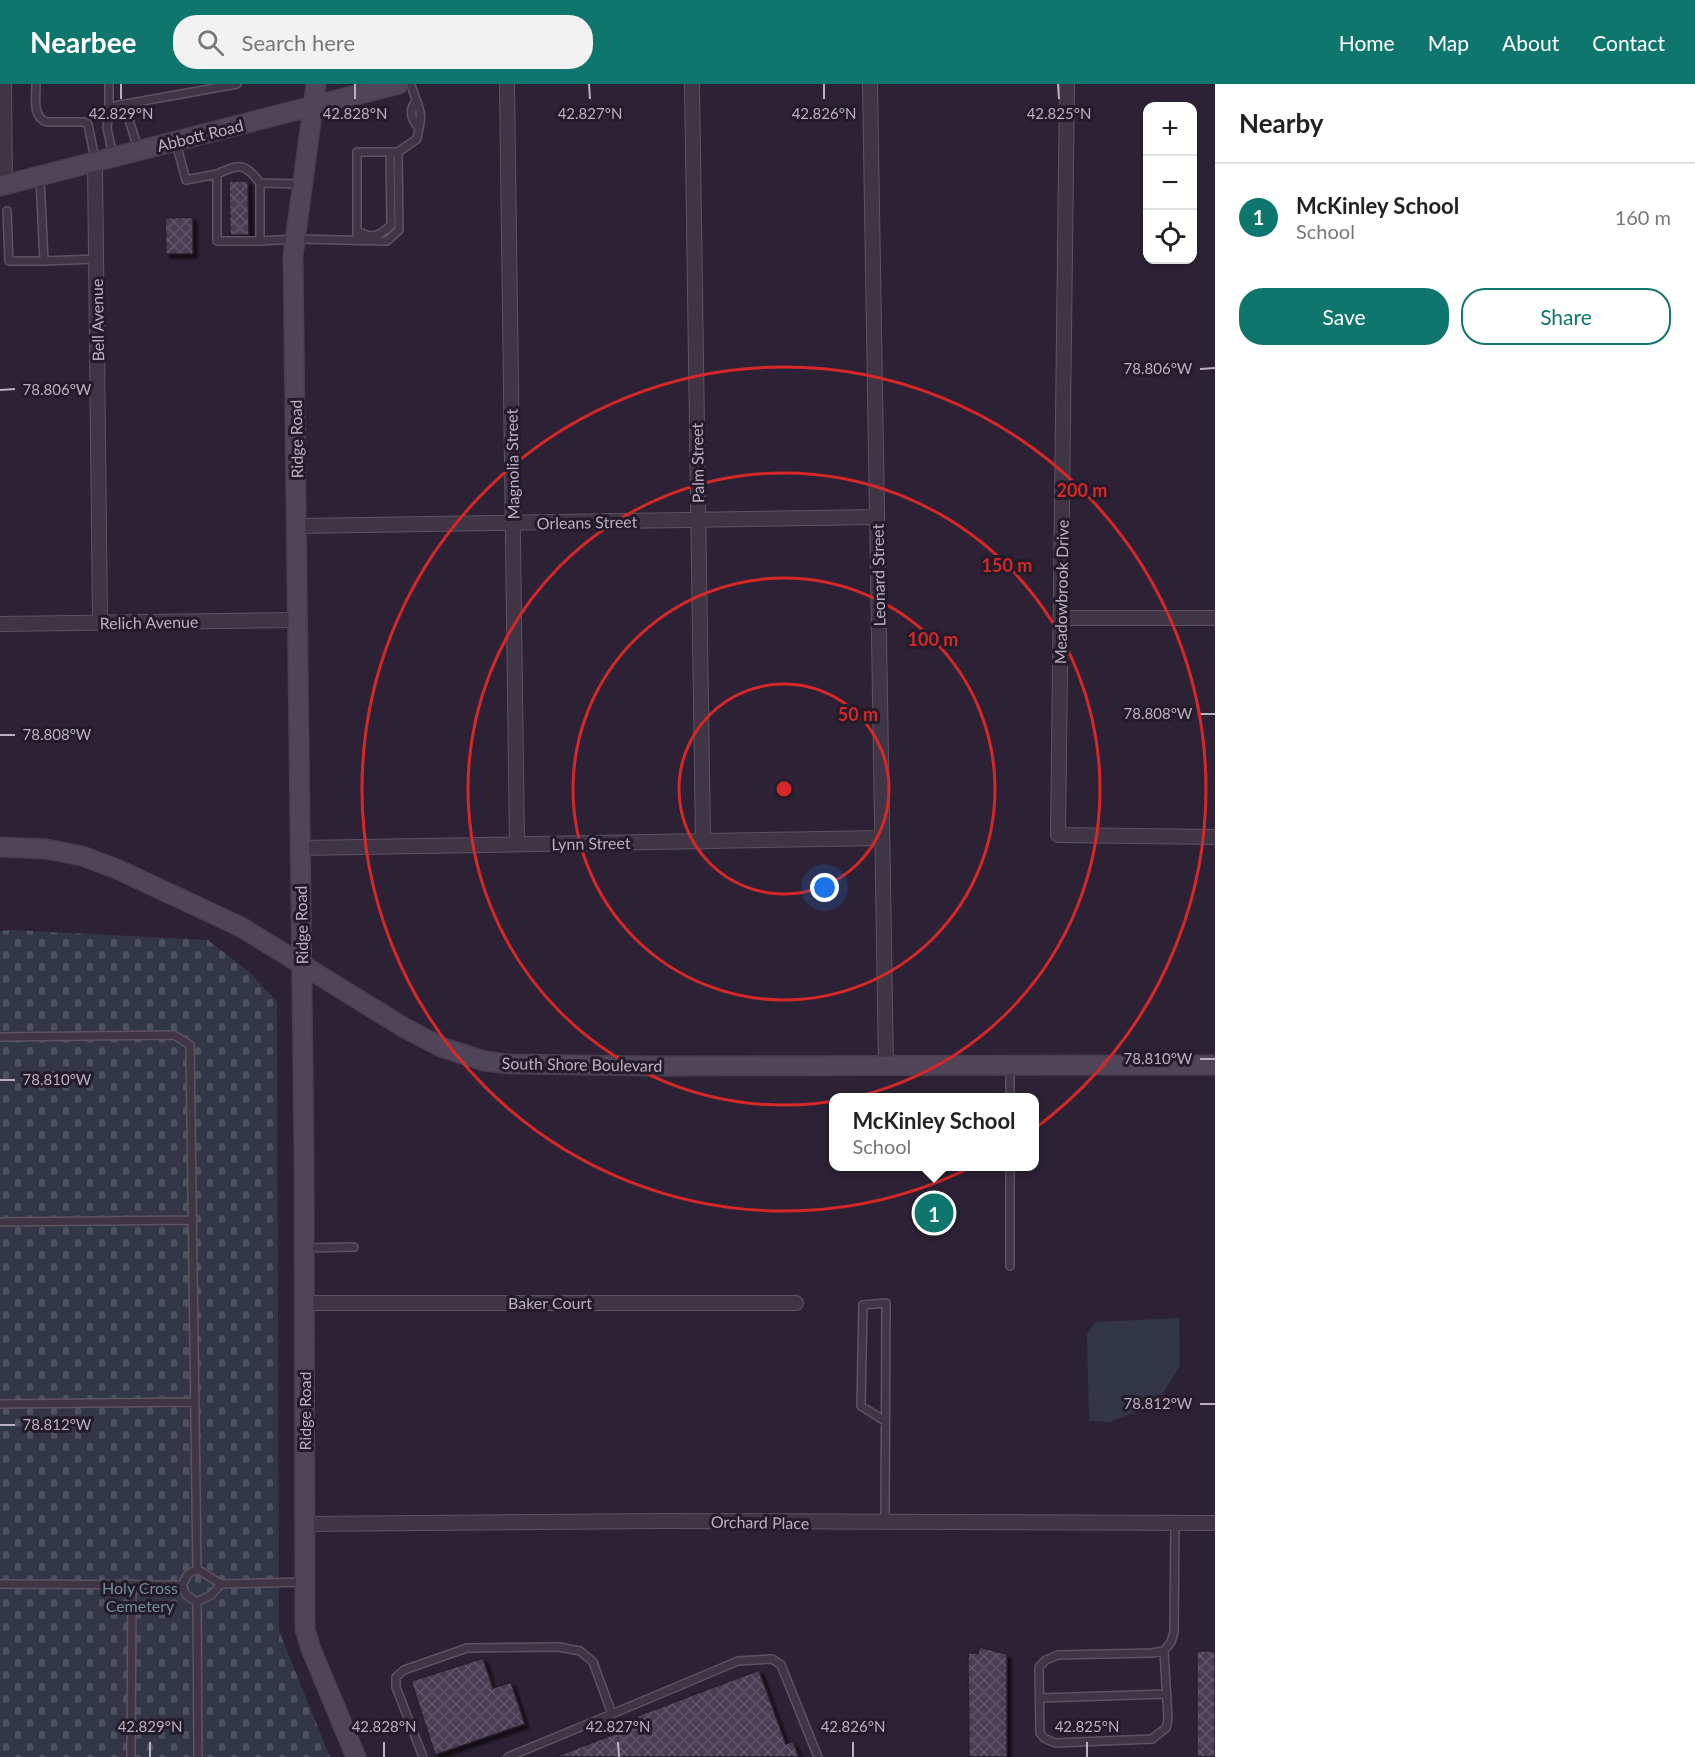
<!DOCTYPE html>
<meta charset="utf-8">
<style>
body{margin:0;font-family:Lato,sans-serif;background:#f2f2f2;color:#222}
.controls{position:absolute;right:18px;top:18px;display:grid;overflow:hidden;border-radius:12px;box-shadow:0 2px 4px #0004}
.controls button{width:54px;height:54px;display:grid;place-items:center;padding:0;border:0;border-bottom:2px solid #e0e0e0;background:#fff;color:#222;font:30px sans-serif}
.you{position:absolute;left:825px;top:804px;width:21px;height:21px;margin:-15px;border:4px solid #fff;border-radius:50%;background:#1a73e8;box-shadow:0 0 0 9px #1a73e833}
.badge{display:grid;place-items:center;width:39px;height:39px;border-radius:50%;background:#0f766e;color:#fff;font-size:20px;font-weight:700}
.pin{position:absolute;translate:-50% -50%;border:3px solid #fff;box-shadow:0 2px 6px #0006}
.popup{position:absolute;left:829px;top:1009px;width:210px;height:78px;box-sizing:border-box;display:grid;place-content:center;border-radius:12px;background:#fff;filter:drop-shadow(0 2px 4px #0005);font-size:20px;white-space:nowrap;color:#767676}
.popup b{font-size:22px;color:#222}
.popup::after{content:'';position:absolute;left:50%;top:100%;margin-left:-12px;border:12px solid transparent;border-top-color:#fff}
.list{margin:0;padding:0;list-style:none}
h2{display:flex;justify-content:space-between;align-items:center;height:78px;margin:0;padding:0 24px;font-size:26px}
h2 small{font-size:20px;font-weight:400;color:#767676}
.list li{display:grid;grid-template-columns:39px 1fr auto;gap:18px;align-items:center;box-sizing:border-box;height:108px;padding:0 24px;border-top:2px solid #e0e0e0}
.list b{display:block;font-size:22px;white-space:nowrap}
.list p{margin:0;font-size:20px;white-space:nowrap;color:#767676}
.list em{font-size:20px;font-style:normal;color:#767676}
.actions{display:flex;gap:12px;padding:18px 24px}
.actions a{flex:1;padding:14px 0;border:2px solid #0f766e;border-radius:24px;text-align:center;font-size:21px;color:#0f766e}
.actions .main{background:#0f766e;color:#fff}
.icon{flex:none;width:33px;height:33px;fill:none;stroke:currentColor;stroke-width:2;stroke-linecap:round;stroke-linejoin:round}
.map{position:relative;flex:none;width:1215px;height:1673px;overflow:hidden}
header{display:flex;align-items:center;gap:36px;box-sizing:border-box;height:84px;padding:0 30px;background:#0f766e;color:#fff}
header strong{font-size:28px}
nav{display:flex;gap:33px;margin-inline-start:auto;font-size:21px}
.search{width:420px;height:54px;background:#f2f2f2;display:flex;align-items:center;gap:15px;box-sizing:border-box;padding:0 21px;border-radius:24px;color:#767676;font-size:22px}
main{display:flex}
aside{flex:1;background:#fff}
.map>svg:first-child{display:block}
</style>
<header>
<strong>Nearbee</strong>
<div class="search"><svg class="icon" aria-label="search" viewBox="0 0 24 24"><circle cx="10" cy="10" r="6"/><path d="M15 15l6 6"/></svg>Search here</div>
<nav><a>Home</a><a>Map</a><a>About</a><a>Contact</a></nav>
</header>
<main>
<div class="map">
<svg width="1215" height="1673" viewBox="0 0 1215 1673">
<defs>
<pattern id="cemetery-stones" width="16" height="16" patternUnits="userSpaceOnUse" patternTransform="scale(1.5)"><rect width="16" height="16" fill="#323646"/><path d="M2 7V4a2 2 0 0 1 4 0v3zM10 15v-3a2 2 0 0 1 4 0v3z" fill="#4e515f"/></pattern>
<pattern id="building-cross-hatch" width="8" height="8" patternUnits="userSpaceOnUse" patternTransform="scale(1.5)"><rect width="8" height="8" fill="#483c52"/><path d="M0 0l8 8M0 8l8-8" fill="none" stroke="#605669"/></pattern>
<filter id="shadow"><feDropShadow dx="4" dy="4" stdDeviation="1.5" flood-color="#0009"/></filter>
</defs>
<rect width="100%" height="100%" fill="#2d2235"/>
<path fill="#323646" d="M 1179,1234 L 1180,1282 L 1156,1320 L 1110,1338 L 1089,1337 L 1087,1250 L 1096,1238 Z"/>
<path fill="url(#cemetery-stones)" d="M 12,846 L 208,856 L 248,887 L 277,917 L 279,1547 L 330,1673 L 0,1673 L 0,847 Z"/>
<path fill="url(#building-cross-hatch)" stroke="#261d2c" stroke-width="1.5" filter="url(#shadow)" d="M 229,97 L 248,97 L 249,151 L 230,151 Z
M 193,133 L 193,170 L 166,170 L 165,134 Z
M 980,1563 L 1007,1570 L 1007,1673 L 969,1673 L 968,1569 L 978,1569 Z
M 1197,1567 L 1215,1567 L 1215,1673 L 1197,1673 Z
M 483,1574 L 493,1604 L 511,1598 L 525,1640 L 435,1671 L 411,1597 Z
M 759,1586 L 786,1660 L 793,1657 L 799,1673 L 554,1673 L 640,1640 L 637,1632 Z"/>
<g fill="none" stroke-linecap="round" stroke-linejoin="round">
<g stroke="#5d5363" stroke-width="10">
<path id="lane" d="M 36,0 C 36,13 32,34 47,38 L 84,38 L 88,40 L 95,75
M 109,0 L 109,23 L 237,0
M 415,18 C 409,27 411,35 418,43
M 176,59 L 186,96 L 217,90
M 113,71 L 107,44 L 109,23 L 128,33 L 138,64
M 40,94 L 44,177 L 96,175
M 260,99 C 244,78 239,80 217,90 L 217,157 L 260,157
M 300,100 L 260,99 L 260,157 L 296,155 L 387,157 L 399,146 L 398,68
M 7,127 L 9,177 L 44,177
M 357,146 C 370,156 380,152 391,141 L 390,68
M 357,157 L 357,68 L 398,68 L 417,55 C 418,46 423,33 419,24 C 417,16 413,9 411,0
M 0,953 L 174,951 L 190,961 L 197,1485
M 1010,982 L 1010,1014
M 1010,1082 L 1010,1182
M 0,1138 L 193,1136
M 306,1164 L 354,1163
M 0,1320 L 195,1318
M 885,1439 L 886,1219 L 863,1221 L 861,1322 L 885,1337
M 0,1500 L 182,1501
M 221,1500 L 211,1511 L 197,1518 L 186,1511 L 182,1501 L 188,1490 L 197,1485 L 221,1500 L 303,1498
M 197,1518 L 198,1673
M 1164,1567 L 1151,1569 L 1058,1571 L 1046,1576 L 1039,1583 L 1040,1649 L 1044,1654 L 1055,1659 L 1152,1655 L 1166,1644 L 1168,1635 L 1164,1567 L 1171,1558 L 1174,1548 L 1175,1439
M 1040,1614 L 1167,1610
M 612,1630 L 738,1577 L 772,1575 L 781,1581 L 818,1673
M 131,1673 L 132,1500
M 423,1673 L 396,1603 L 396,1593 L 404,1586 L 467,1564 L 559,1563 L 580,1567 L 593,1578 L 612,1630 L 508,1673"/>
</g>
<g stroke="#5d5363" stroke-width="16">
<path id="street" d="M 4,0 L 5,101
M 507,0 L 517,760
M 692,0 L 703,758
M 870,0 L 886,982
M 1067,0 L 1058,751 L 1215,753
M 95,78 L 100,539
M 297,442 L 877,433
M 1061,534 L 1215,534
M 0,540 L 298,536
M 300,764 L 882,754
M 304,1219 L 796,1219
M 305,1440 L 661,1437 L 1215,1439"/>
</g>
<g stroke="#483f4f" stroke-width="21">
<path id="secondary" d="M 316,0 L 293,172 L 304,1068 L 305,1545 L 311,1565 L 356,1673
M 0,102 L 399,0
M 0,763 L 46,765 L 82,772 L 117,785 L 241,843 L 403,943 L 441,963 L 484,977 L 510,980 L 652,982 L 1215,981"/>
</g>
<use href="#lane" stroke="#3f3545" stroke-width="7"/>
<use href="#street" stroke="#3f3545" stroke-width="14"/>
<use href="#secondary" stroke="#504458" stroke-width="18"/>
</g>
<path fill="none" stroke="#bbb0c2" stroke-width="2" d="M 121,0 L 121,15M 355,0 L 355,15M 589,0 L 590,15M 824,0 L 824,15M 1058,0 L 1059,15M 1200,285 L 1215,284M 0,306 L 15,305M 1200,630 L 1215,630M 0,651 L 15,651M 1200,975 L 1215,975M 0,996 L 15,996M 1200,1320 L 1215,1320M 0,1341 L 15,1341M 150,1658 L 150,1673M 384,1658 L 384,1673M 618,1658 L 619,1673M 853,1658 L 853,1673M 1087,1658 L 1087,1673"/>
<g fill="none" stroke="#d62828" stroke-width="3">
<circle cx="784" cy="705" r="105"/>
<circle cx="784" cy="705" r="211"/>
<circle cx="784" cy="705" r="316"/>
<circle cx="784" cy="705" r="422"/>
</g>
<g text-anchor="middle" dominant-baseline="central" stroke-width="6" stroke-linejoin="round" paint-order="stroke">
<g font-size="16" fill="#bbb0c2" stroke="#241b2a">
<text transform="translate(200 51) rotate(-14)">Abbott Road</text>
<text transform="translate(97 236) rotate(-91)">Bell Avenue</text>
<text transform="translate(296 355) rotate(-91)">Ridge Road</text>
<text transform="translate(697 379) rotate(-91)">Palm Street</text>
<text transform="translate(512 380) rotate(-91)">Magnolia Street</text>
<text transform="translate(587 438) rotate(-1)">Orleans Street</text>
<text transform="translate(878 491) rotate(-91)">Leonard Street</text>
<text transform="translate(1061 508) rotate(-89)">Meadowbrook Drive</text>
<text transform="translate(149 538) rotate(-1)">Relich Avenue</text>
<text transform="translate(591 759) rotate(-1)">Lynn Street</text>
<text transform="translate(301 841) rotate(-91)">Ridge Road</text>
<text transform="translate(582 980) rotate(1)">South Shore Boulevard</text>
<text x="550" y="1218">Baker Court</text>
<text transform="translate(304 1327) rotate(-90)">Ridge Road</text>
<text transform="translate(760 1438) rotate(1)">Orchard Place</text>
</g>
<g font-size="16" fill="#718d96" stroke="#241b2a">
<text x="140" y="1503">Holy Cross<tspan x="140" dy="18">Cemetery</tspan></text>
</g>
</g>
<g font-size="15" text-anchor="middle" fill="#bbb0c2" stroke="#241b2a" stroke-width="6" stroke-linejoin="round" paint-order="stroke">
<text x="121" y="35">42.829°N</text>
<text x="355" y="35">42.828°N</text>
<text x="590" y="35">42.827°N</text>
<text x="824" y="35">42.826°N</text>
<text x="1059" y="35">42.825°N</text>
<text x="1158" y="290">78.806°W</text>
<text x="57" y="311">78.806°W</text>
<text x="1158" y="635">78.808°W</text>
<text x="57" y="656">78.808°W</text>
<text x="1158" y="980">78.810°W</text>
<text x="57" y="1001">78.810°W</text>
<text x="1158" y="1325">78.812°W</text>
<text x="57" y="1346">78.812°W</text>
<text x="150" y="1648">42.829°N</text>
<text x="384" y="1648">42.828°N</text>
<text x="618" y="1648">42.827°N</text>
<text x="853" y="1648">42.826°N</text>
<text x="1087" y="1648">42.825°N</text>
</g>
<circle cx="784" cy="705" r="9" fill="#d62828" stroke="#241b2a" stroke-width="3"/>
<g font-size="18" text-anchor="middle" font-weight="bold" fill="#d62828" stroke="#241b2a" stroke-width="6" stroke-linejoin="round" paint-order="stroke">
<text x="1082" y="413">200 m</text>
<text x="1007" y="488">150 m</text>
<text x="933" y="562">100 m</text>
<text x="858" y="637">50 m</text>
</g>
</svg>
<div class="controls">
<button>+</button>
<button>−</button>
<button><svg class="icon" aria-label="locate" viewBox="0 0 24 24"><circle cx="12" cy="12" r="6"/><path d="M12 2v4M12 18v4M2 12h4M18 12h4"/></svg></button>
</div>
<div class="you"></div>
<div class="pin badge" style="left:934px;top:1129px">1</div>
<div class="popup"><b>McKinley School</b>School</div>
</div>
<aside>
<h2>Nearby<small></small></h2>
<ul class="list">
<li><span class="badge">1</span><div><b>McKinley School</b><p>School</p></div><em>160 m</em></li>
</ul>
<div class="actions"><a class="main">Save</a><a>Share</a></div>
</aside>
</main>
